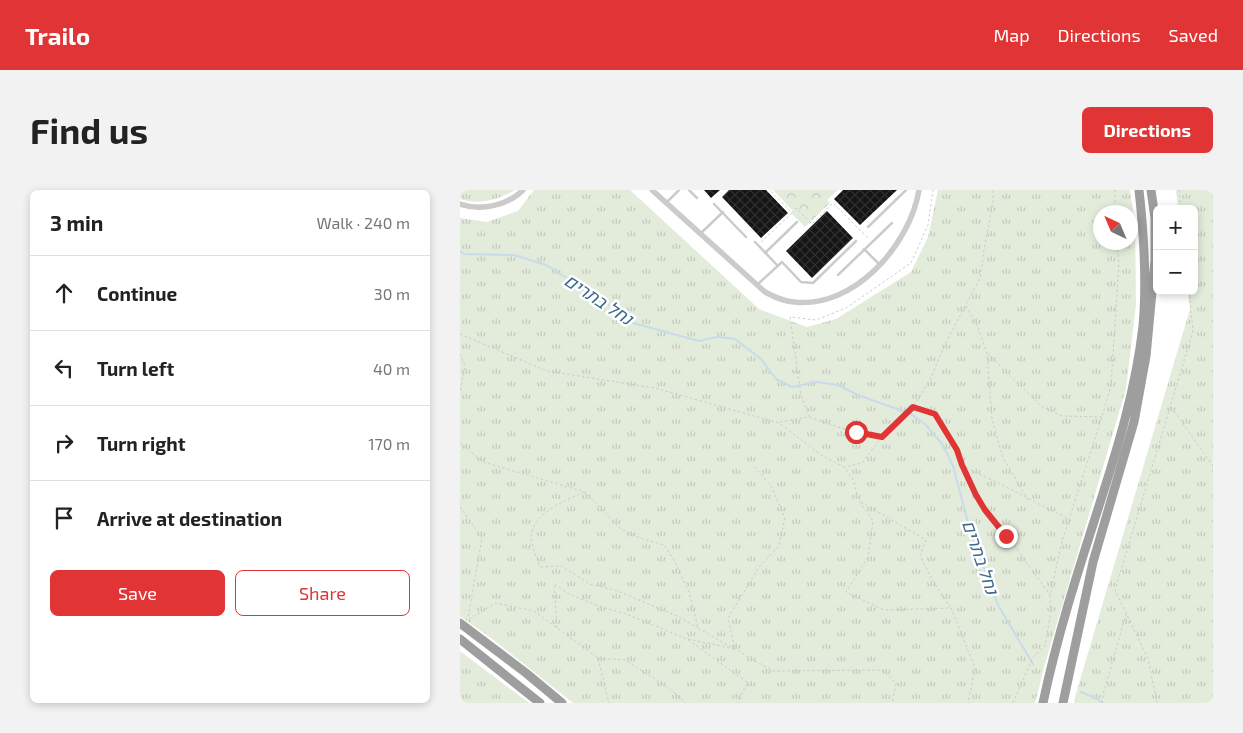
<!DOCTYPE html>
<meta charset="utf-8">
<style>
body{margin:0;font-family:"Exo 2",Heebo,sans-serif;background:#f2f2f2;color:#222}
.controls{position:absolute;right:15px;top:15px;display:grid;overflow:hidden;border-radius:8px;box-shadow:0 2px 8px #0003}
.controls button{width:45px;height:45px;display:grid;place-items:center;padding:0;border:0;border-bottom:1px solid #e0e0e0;background:#fff;color:#222;font:25px sans-serif}
.compass{position:absolute;left:633px;top:15px;width:45px;height:45px;border-radius:50%;background:#fff;box-shadow:0 2px 8px #0003;rotate:316deg}
.stop{position:absolute;width:15px;height:15px;margin:-11px;border:4px solid #e03435;border-radius:50%;background:#fff}
.stop.end{background:#e03435;border-color:#fff;box-shadow:0 1px 5px #0008}
.list{margin:0;padding:0;list-style:none}
h2{display:flex;justify-content:space-between;align-items:center;height:65px;margin:0;padding:0 20px;font-size:21px}
h2 small{font-size:16px;font-weight:400;color:#767676}
.list li{display:grid;grid-template-columns:32px 1fr auto;gap:15px;align-items:center;box-sizing:border-box;height:75px;padding:0 20px;border-top:1px solid #e0e0e0}
.list b{display:block;font-size:19px;white-space:nowrap}
.list em{font-size:16px;font-style:normal;color:#767676}
.actions{display:flex;gap:10px;padding:15px 20px}
.actions a{flex:1;padding:11px 0;border:1px solid #e03435;border-radius:8px;text-align:center;font-size:18px;color:#e03435}
.actions .main{background:#e03435;color:#fff}
.icon{flex:none;width:28px;height:28px;fill:none;stroke:currentColor;stroke-width:2;stroke-linecap:round;stroke-linejoin:round}
.map{position:relative;flex:none;width:753px;height:513px;overflow:hidden;border-radius:8px}
header{display:flex;align-items:center;gap:30px;box-sizing:border-box;height:70px;padding:0 25px;background:#e03435;color:#fff}
header strong{font-size:24px}
nav{display:flex;gap:28px;margin-inline-start:auto;font-size:18px}
.intro{display:flex;align-items:center;justify-content:space-between;box-sizing:border-box;height:120px;padding:0 30px}
h1{margin:0;font-size:35px}
.button{padding:12px 22px;border-radius:8px;background:#e03435;color:#fff;font-size:18px;font-weight:700}
main{display:flex;gap:30px;padding:0 30px}
aside{flex:1;background:#fff;border-radius:8px;box-shadow:0 2px 8px #0003}
.map>svg:first-child{display:block}
</style>
<header>
<strong>Trailo</strong>
<nav><a>Map</a><a>Directions</a><a>Saved</a></nav>
</header>
<div class="intro"><h1>Find us</h1><a class="button">Directions</a></div>
<main>
<aside>
<h2>3 min<small>Walk · 240 m</small></h2>
<ul class="list">
<li><svg class="icon" aria-label="ahead" viewBox="0 0 24 24"><path d="M12 20V5M6 11l6-6 6 6"/></svg><div><b>Continue</b></div><em>30 m</em></li>
<li><svg class="icon" aria-label="left" viewBox="0 0 24 24"><path d="M17 20v-9H6M10 6l-5 5 5 5"/></svg><div><b>Turn left</b></div><em>40 m</em></li>
<li><svg class="icon" aria-label="right" viewBox="0 0 24 24"><path d="M7 20v-9h11M14 6l5 5-5 5"/></svg><div><b>Turn right</b></div><em>170 m</em></li>
<li><svg class="icon" aria-label="arrive" viewBox="0 0 24 24"><path d="M6 21V4h12l-3 4 3 4H6"/></svg><div><b>Arrive at destination</b></div></li>
</ul>
<div class="actions"><a class="main">Save</a><a>Share</a></div>
</aside>
<div class="map">
<svg width="753" height="513" viewBox="0 0 753 513">
<defs>
<pattern id="grass-tufts" width="24" height="20" patternUnits="userSpaceOnUse" patternTransform="scale(1.25)"><rect width="24" height="20" fill="#e3ebdb"/><path d="M3 7l-1-3M5 7V3M7 7l1-3M15 17l-1-3M17 17v-4M19 17l1-3" fill="none" stroke="#c3cabc"/></pattern>
<pattern id="park-crowns" width="20" height="18" patternUnits="userSpaceOnUse" patternTransform="scale(1.25)"><rect width="20" height="18" fill="#e3ebdb"/><path d="M2 6a3 3 0 1 1 6 0M12 15a3 3 0 1 1 6 0" fill="none" stroke="#c3cabc"/></pattern>
<pattern id="building-cross-hatch" width="8" height="8" patternUnits="userSpaceOnUse" patternTransform="scale(1.25)"><rect width="8" height="8" fill="#151515"/><path d="M0 0l8 8M0 8l8-8" fill="none" stroke="#2f2f2f"/></pattern>
</defs>
<rect width="100%" height="100%" fill="#fff"/>
<path fill="url(#grass-tufts)" fill-rule="evenodd" d="M 0,0 L 55,0 C 37,10 20,15 0,9 Z
M 74,0 L 170,0 L 299,119 L 347,137 L 376,129 L 451,82 L 468,47 L 478,0 L 670,0 L 675,34 L 676,115 L 666,199 L 585,474 L 575,513 L 113,513 L 31,448 L 0,426 L 0,28 L 27,32 L 58,21 ZM 670,22 L 670,52 L 640,52 L 640,22 Z
M 716,0 L 753,0 L 753,513 L 614,513 L 615,507 L 730,119 L 728,101 L 734,101 L 734,19 L 718,19 Z
M 0,461 L 69,513 L 0,513 Z"/>
<path fill="url(#park-crowns)" d="M 313,0 L 378,0 L 367,10 L 370,13 L 345,37 L 332,24 L 334,22 Z"/>
<g fill="none" stroke-linecap="round" stroke-linejoin="round">
<path stroke="#c8dbea" stroke-width="2" d="M 0,61 L 4,64 L 54,65 L 86,75 L 154,118 L 173,133 L 239,151 L 257,147 L 275,149 L 301,169 L 316,189 L 332,197 L 357,192 L 378,195 L 398,205 L 451,224 L 466,235 L 483,255 L 493,276 L 510,340 L 538,415 L 573,474
M 621,502 L 637,509 L 642,513"/>
</g>
<path fill="url(#building-cross-hatch)" d="M 244,0 L 260,0 L 251,8 Z
M 269,0 L 306,0 L 328,23 L 301,48 L 262,7 Z
M 383,0 L 437,0 L 400,35 L 374,9 Z
M 367,21 L 393,48 L 352,88 L 326,61 Z"/>
<g fill="none" stroke-linecap="round" stroke-linejoin="round">
<path stroke="#cbcbcb" stroke-width="1" stroke-dasharray="2.5 2.5" stroke-linecap="butt" d="M 655,0 L 655,22
M 719,0 L 721,19
M 332,23 L 336,18 L 352,34 L 373,13 L 409,49
M 301,52 L 332,23 L 310,0
M 506,116 L 518,137 L 527,164 L 532,229 L 543,268 L 568,310
M 0,144 L 87,181 L 195,198 L 319,233 L 361,265 L 384,277 L 393,289 L 399,311 L 413,331 L 408,367 L 386,402 L 424,420 L 491,418 L 515,478 L 508,513
M 0,164 L 5,176 L 0,203
M 528,164 L 581,216 L 602,226 L 642,227
M 454,217 L 475,224 L 497,260 L 502,275 C 517,284 533,290 548,298 C 568,308 588,319 609,329
M 711,217 L 753,276
M 349,227 L 341,205 L 330,127 L 356,130 L 386,118 L 451,73 L 468,35 L 473,0
M 320,232 L 349,227 L 396,243 L 422,247 L 402,273 L 385,277
M 422,247 L 453,217 L 470,190 L 485,154 L 520,88 L 525,54 L 533,12 L 533,0
M 0,253 L 23,272 L 125,302 L 161,339 L 180,348 L 204,355 L 213,368 L 229,402 L 238,438 L 313,481 L 424,480 L 436,494 L 432,513
M 503,276 L 516,305 L 525,320 L 557,359 L 590,405
M 124,302 C 105,311 74,322 71,346 C 70,353 78,370 80,377 L 101,376 L 130,394 L 155,400 L 217,426 L 238,438
M 401,312 L 466,350 L 460,365 L 470,386 L 490,417
M 0,317 L 22,348 L 8,428
M 9,429 L 36,413 L 74,421 L 138,468 L 149,513
M 97,438 L 94,394 L 111,405 L 141,417 L 166,424 L 227,449 L 288,493 L 283,501 L 279,513
M 228,449 L 275,459 L 268,428 L 299,377 L 319,356 L 325,328 L 311,296 L 293,275
M 138,468 L 165,470 L 206,496 L 226,513
M 553,513 L 573,467 L 585,456 L 591,421 L 590,406 L 602,351 L 642,227 L 651,195 L 659,73 L 657,52
M 642,513 L 644,501 L 666,424
M 697,513 L 688,469 L 655,400 L 733,141 L 729,101"/>
<path stroke="#cbcbcb" stroke-width="2.5" d="M 229,0 L 237,8
M 206,13 L 219,0
M 254,14 L 286,47
M 408,37 L 446,0
M 240,44 L 263,22
M 295,52 L 318,76
M 404,59 L 419,74
M 305,63 L 337,32
M 378,85 L 432,33
M 298,94 L 322,72 L 341,92 L 353,93 L 396,51"/>
<path stroke="#cbcbcb" stroke-width="5.5" d="M 192,0 L 305,102 C 314,107 323,111 334,112 C 394,119 450,55 459,0
M 0,14 C 21,21 47,16 63,0"/>
<path stroke="#9e9e9e" stroke-width="9" d="M 0,433 L 66,483 L 102,513
M 0,449 L 80,513
M 583,513 C 597,446 618,381 639,316 C 658,257 676,198 683,136 C 687,91 684,45 679,0
M 603,513 L 633,372 L 674,232 L 686,166 L 695,70 L 695,28 L 691,0"/>
</g>
<g fill="none" stroke-linecap="round" stroke-linejoin="round">
<path stroke="#e03435" stroke-width="6" d="M 396,242 L 422,247 L 453,217 L 475,224 L 497,260 L 502,275 L 516,305 L 525,320 L 546,346"/>
</g>
<g text-anchor="middle" dominant-baseline="central" stroke-width="5" stroke-linejoin="round" paint-order="stroke">
<g font-size="18" font-style="italic" fill="#3e698d" stroke="#fff">
<text transform="translate(139 109) rotate(33)">נחל בתרים</text>
<text transform="translate(521 367) rotate(71)">נחל בתרים</text>
</g>
</g>
</svg>
<div class="controls">
<button>+</button>
<button>−</button>
</div>
<svg class="compass" viewBox="-18 -18 36 36"><path d="M0-13l5 13h-10z" fill="#e53935"/><path d="M0 13l5-13h-10z" fill="#767676"/></svg>
<div class="stop" style="left:396px;top:242px"></div>
<div class="stop end" style="left:546px;top:346px"></div>
</div>
</main>
